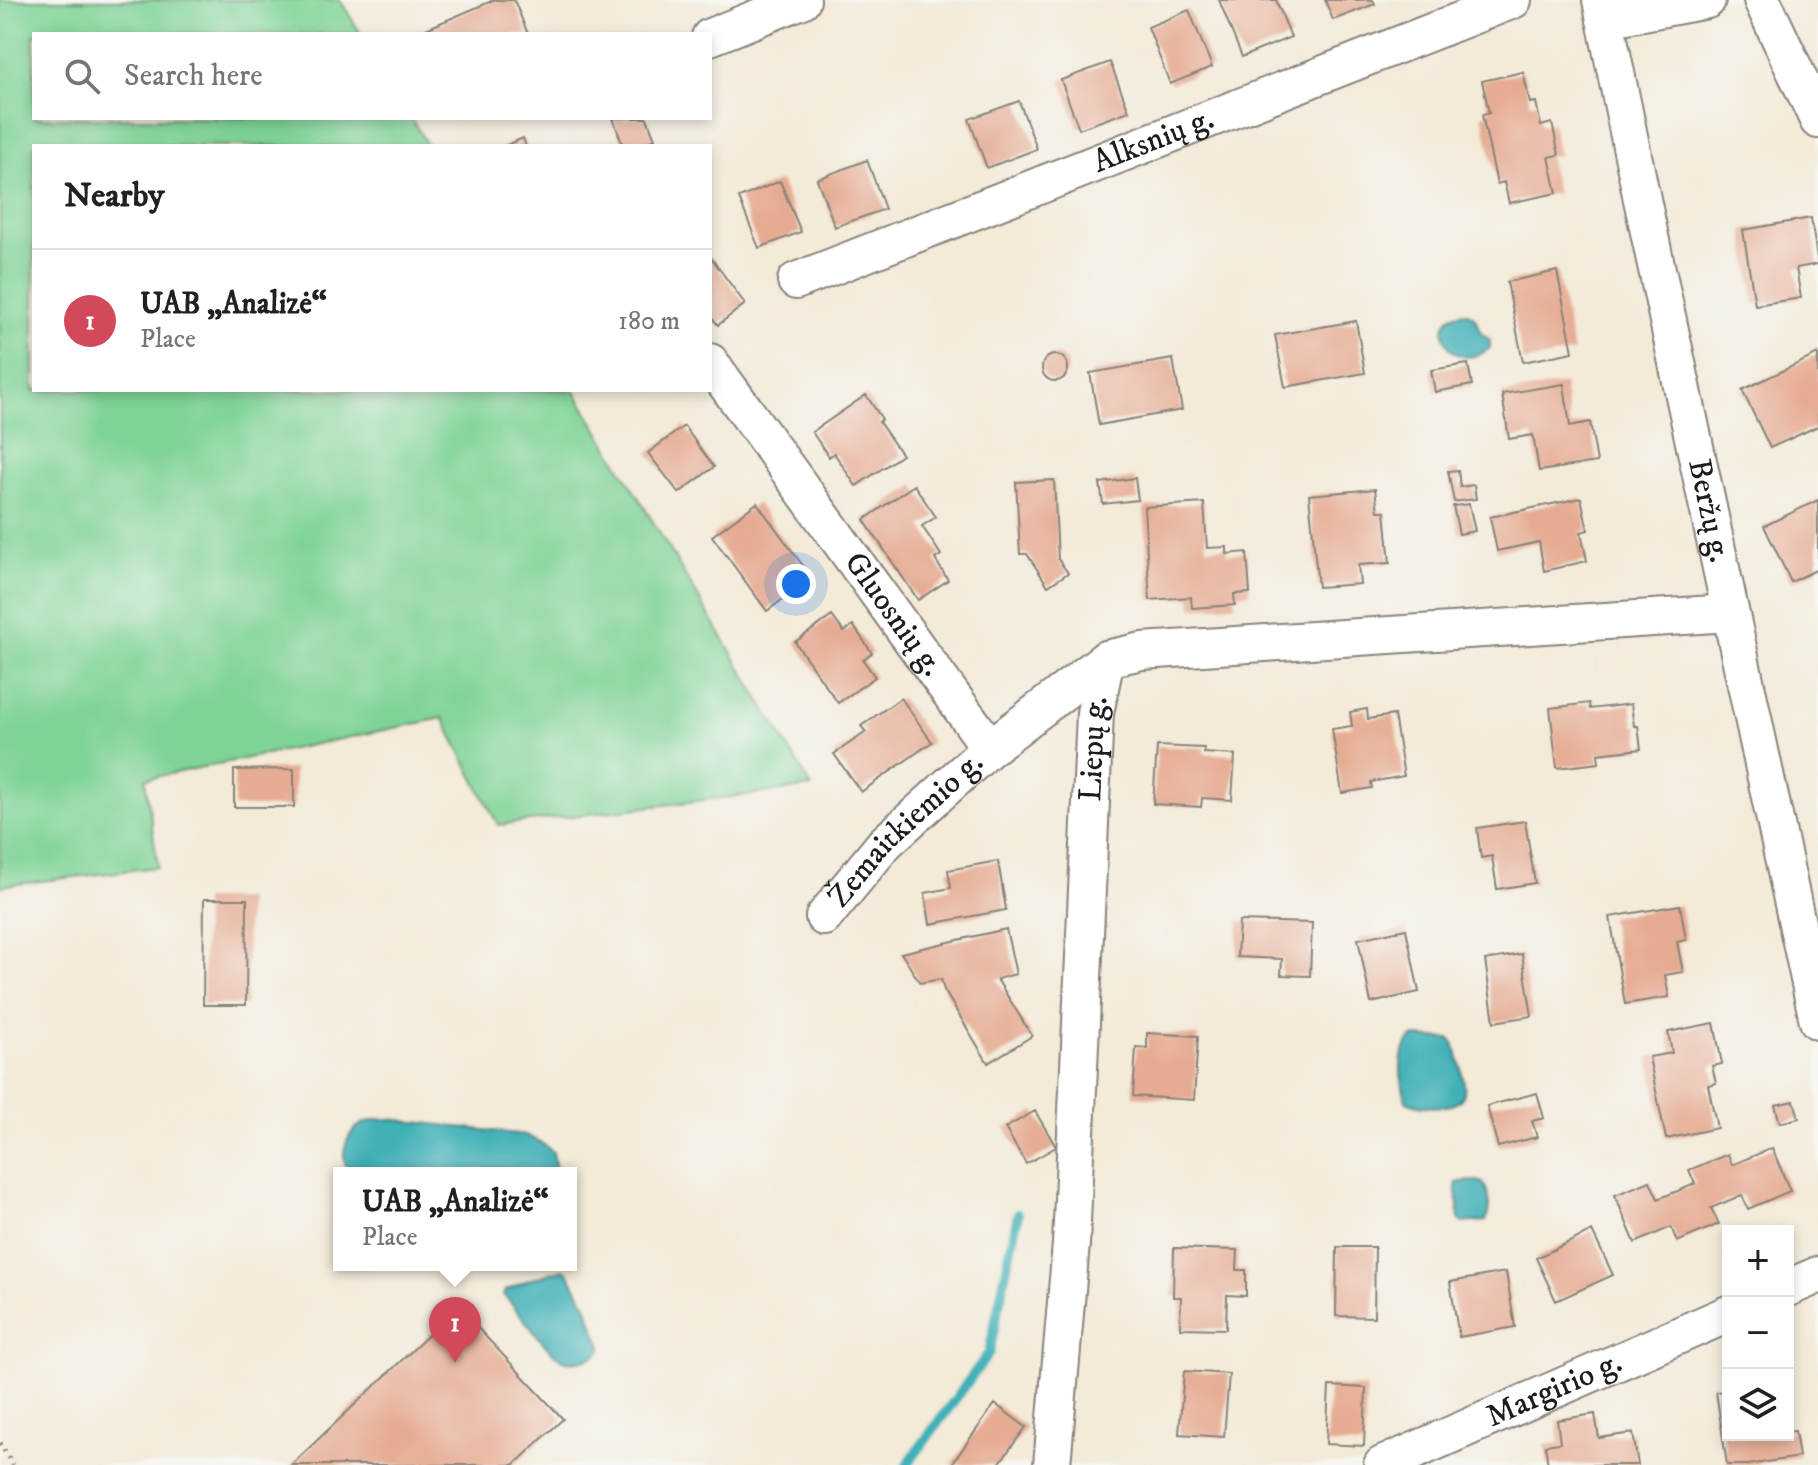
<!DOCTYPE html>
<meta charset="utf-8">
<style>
body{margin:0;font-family:"IM FELL DW Pica",serif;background:#f2f2f2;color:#202124}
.controls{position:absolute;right:24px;bottom:24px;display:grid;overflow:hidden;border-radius:0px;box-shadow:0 4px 12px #0003}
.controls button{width:72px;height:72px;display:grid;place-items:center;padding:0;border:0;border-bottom:2px solid #e0e0e0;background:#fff;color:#202124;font:40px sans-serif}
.you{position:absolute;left:796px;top:584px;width:28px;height:28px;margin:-20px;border:6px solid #fff;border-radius:50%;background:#1a73e8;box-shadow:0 0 0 12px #1a73e833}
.badge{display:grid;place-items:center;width:52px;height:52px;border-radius:50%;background:#d1495b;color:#fff;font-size:26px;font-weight:700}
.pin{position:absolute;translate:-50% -66px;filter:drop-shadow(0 2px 4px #0008)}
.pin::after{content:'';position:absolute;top:42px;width:28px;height:24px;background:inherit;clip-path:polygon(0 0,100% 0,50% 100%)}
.popup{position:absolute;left:333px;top:1167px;width:244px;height:104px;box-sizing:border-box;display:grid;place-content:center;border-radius:0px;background:#fff;filter:drop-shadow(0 2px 6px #0005);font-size:26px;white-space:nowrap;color:#757577}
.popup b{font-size:30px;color:#202124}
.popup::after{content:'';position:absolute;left:50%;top:100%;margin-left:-16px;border:16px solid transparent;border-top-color:#fff}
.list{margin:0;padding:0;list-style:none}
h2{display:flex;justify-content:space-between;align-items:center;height:104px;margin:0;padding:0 32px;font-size:34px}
h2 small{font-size:26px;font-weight:400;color:#757577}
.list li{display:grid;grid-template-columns:52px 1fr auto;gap:24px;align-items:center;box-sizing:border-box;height:144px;padding:0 32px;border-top:2px solid #e0e0e0}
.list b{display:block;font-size:30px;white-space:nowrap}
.list p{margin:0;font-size:26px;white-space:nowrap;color:#757577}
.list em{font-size:26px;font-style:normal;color:#757577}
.icon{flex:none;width:44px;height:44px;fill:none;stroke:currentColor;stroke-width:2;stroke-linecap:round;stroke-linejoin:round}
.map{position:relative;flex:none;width:1818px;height:1465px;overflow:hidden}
.search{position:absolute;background:#fff;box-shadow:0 4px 12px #0003;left:32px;top:32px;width:680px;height:88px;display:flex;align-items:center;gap:20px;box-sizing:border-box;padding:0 28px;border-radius:0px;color:#757577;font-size:30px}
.panel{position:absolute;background:#fff;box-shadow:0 4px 12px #0003;left:32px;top:144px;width:680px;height:248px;border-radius:0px}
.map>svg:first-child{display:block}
</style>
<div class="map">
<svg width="1818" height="1465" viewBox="0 0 1818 1465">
<rect width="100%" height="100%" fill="#f6f6f2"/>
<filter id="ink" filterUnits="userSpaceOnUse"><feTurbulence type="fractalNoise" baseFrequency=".0125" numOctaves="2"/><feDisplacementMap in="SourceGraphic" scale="16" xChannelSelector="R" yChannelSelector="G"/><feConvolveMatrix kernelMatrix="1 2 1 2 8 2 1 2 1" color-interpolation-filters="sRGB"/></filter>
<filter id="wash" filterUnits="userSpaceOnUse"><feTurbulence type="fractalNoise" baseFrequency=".006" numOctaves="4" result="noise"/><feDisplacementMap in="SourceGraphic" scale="32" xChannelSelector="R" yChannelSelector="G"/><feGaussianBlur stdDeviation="1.8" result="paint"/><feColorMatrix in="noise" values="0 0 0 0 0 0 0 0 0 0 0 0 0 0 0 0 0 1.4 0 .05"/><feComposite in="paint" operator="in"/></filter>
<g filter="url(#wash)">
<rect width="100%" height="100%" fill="#f3ead8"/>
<path fill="#7ed396" stroke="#4d7859" stroke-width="2" d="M 0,0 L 340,0 L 361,34 L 34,34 L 34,118 L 411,118 L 428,146 L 34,146 L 34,390 L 574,390 L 812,787 L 498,825 L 443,718 L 145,779 L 158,867 L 0,886 Z"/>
<path fill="#40b1b7" stroke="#2e666a" stroke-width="2" d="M 1465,312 C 1481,318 1474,322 1481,333 C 1481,334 1490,339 1490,340 L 1490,348 C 1450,380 1423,315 1465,312 Z
M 1413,1037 L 1450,1039 C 1458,1047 1458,1057 1461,1068 C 1462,1077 1468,1090 1461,1099 C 1451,1111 1419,1107 1406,1101 C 1401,1079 1395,1055 1413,1037 Z
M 390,1119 L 526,1135 L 543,1144 L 553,1152 L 556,1170 L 553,1173 L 350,1173 C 336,1154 348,1127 370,1121 C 376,1119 384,1119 390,1119 Z
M 1478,1181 L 1483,1183 C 1490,1194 1491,1209 1486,1221 L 1463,1223 L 1459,1219 L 1456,1184 L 1459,1182 Z
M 563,1269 L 568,1272 L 586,1305 L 602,1348 C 598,1355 595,1356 587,1359 C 580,1361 570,1363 563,1360 C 546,1353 519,1309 503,1295 L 505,1291 L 528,1280 Z"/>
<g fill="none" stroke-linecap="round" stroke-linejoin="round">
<path stroke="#40b1b7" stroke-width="10" d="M 907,1465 L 989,1353 L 1018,1214"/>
</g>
<g id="blocks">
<path fill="#e6ac93" d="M 494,0 L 514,0 L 528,34 L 429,34 L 426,29 Z
M 1219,0 L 1276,0 L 1291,37 L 1242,57 Z
M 1325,0 L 1373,0 L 1375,4 L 1333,20 Z
M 1189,10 L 1212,67 L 1170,84 L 1148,27 Z
M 1110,62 L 1129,111 L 1079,129 L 1061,80 Z
M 1523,72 L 1530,103 L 1536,102 L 1541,126 L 1552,123 L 1559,155 L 1549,157 L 1557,193 L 1509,203 L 1504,182 L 1497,184 L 1482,115 L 1489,113 L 1482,81 Z
M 1019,101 L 1037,149 L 987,168 L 969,119 Z
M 613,118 L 647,118 L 655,139 L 637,146 L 623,146 Z
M 523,138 L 526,146 L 504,146 Z
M 867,160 L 885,209 L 835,227 L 817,179 Z
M 780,181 L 801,232 L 759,248 L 739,198 Z
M 1811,218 L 1818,264 L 1796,268 L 1801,298 L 1755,305 L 1743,230 Z
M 710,256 L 745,304 L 718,325 L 710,315 Z
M 1557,271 L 1573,352 L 1523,362 L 1507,282 Z
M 1356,321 L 1365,373 L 1285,387 L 1275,335 Z
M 1818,354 L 1818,426 L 1770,448 L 1742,390 Z
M1042 368a13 13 0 1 1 26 0a13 13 0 1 1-26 0Z
M 1173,359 L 1182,410 L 1099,425 L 1090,373 Z
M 1468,364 L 1472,385 L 1435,392 L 1431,370 Z
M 1564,384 L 1570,426 L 1590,422 L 1597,462 L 1539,471 L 1533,435 L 1509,439 L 1502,394 Z
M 866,395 L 882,419 L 879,422 L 902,455 L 856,486 L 834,453 L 829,457 L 812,432 Z
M 684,426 L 714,467 L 679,493 L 648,453 Z
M 1458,470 L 1460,487 L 1474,485 L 1476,499 L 1454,502 L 1448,471 Z
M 1135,478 L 1138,500 L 1103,504 L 1100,483 Z
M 1054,480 L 1058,559 L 1068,573 L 1048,586 L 1027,554 L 1020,554 L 1016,482 Z
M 914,485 L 936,517 L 922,526 L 941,555 L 935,559 L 948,580 L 918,600 L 864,520 Z
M 1375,489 L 1378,511 L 1385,511 L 1390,563 L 1358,565 L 1360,584 L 1318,587 L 1309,495 Z
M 1581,498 L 1588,530 L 1581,532 L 1587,561 L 1544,571 L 1539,542 L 1497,551 L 1490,517 Z
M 1818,500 L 1818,569 L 1791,582 L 1764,526 Z
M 757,503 L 812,578 L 767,611 L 712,536 Z
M 1204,503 L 1207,548 L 1227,547 L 1227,554 L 1247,552 L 1250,593 L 1234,594 L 1235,605 L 1192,608 L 1191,597 L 1150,600 L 1144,507 Z
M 1469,504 L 1475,531 L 1459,534 L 1453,506 Z
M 832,616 L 844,632 L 853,625 L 872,653 L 863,660 L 875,677 L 838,703 L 795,642 Z
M 901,698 L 932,742 L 861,792 L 834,754 L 866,732 L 861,726 Z
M 1589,703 L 1590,709 L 1631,704 L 1634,726 L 1638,726 L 1641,749 L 1598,754 L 1599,763 L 1557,768 L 1550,708 Z
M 1367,709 L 1368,719 L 1394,715 L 1404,776 L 1371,782 L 1372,788 L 1342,793 L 1332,729 L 1352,726 L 1350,712 Z
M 1157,746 L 1204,748 L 1204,753 L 1235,755 L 1232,800 L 1202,798 L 1201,807 L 1153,804 Z
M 294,769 L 294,807 L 234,807 L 234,770 Z
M 1525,821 L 1535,883 L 1497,889 L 1492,856 L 1481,858 L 1477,828 Z
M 998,861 L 1006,910 L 930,924 L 925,893 L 951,888 L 948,870 Z
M 204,899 L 247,899 L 246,1005 L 203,1005 Z
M 1680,905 L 1686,940 L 1677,942 L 1683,972 L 1665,975 L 1669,997 L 1625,1004 L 1610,917 Z
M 1239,921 L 1312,923 L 1310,976 L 1281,975 L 1282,959 L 1237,957 Z
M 1006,929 L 1016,974 L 997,979 L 1032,1036 L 988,1063 L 944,990 L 941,979 L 920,983 L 901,953 Z
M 1406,929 L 1419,992 L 1371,1003 L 1358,939 Z
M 1522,954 L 1532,1016 L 1494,1022 L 1485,960 Z
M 1714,1023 L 1722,1064 L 1712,1066 L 1716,1083 L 1708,1085 L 1717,1128 L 1666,1139 L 1649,1057 L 1672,1053 L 1668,1032 Z
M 1147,1033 L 1198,1036 L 1194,1100 L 1133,1096 L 1136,1047 L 1147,1048 Z
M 1537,1093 L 1544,1118 L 1532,1121 L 1537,1137 L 1498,1147 L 1487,1106 Z
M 1794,1101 L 1799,1118 L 1780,1123 L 1775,1105 Z
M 1035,1111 L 1056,1147 L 1026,1164 L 1005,1128 Z
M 1772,1148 L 1790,1191 L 1748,1209 L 1742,1195 L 1711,1208 L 1719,1224 L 1677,1242 L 1671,1227 L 1635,1243 L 1615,1195 L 1650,1181 L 1658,1199 L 1695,1184 L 1689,1170 L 1728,1154 L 1732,1165 Z
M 1592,1231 L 1613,1275 L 1556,1301 L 1536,1258 Z
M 1337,1247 L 1375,1247 L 1374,1317 L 1336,1316 Z
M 1174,1248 L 1238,1250 L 1237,1270 L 1246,1270 L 1246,1296 L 1227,1295 L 1226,1329 L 1180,1328 L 1181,1297 L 1173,1297 Z
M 1506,1272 L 1515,1327 L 1459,1337 L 1450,1282 Z
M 458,1307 L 563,1419 L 514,1465 L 291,1465 Z
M 1184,1371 L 1229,1374 L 1224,1437 L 1179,1434 Z
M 1329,1386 L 1366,1388 L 1364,1446 L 1326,1444 Z
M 1728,1391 L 1728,1435 L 1788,1435 L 1788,1432 L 1795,1431 L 1799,1457 L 1748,1465 L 1727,1465 L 1716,1392 Z
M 995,1404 L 1026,1427 L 998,1465 L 951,1465 Z
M 1595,1414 L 1599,1438 L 1633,1433 L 1638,1465 L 1548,1465 L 1545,1445 L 1560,1443 L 1557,1420 Z"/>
</g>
</g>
<g filter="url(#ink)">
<use href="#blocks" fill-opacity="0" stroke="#88837a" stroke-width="2"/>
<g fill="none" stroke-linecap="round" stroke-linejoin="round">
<g stroke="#88837a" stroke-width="40">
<g id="minor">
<path id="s1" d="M 1601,0 L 1643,204 L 1818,1021"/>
<path d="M 1762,0 L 1818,120"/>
<path d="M 1605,19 L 1707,0"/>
<path d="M 710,37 L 802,0"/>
<path id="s2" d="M 796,281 L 1513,0"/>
<path id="s3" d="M 710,362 L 990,748 L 1106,659"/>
<path id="s4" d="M 824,917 L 885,843 L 990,748"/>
<path d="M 1788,1288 L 1818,1275"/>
<path id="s5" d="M 1052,1465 L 1071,1244 L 1095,713 L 1106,659 L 1142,651 L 1730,613"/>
<path id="s6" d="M 1382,1465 L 1728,1314"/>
</g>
</g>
<path stroke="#88837a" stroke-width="5" stroke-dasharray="2 6" stroke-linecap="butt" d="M 0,1443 L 13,1465"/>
<use href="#minor" stroke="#fff" stroke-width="36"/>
</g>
</g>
<g text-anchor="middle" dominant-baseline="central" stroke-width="6" stroke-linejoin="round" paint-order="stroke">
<g font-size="32" fill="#1c1c1c" stroke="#f6f6f2">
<text stroke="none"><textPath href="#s2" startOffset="384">Alksnių g.</textPath></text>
<text stroke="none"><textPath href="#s1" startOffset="522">Beržų g.</textPath></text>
<text stroke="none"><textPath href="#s3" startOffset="312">Gluosnių g.</textPath></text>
<text stroke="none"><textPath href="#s5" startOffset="718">Liepų g.</textPath></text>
<text stroke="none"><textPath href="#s4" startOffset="120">Žemaitkiemio g.</textPath></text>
<text stroke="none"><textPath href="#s6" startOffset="188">Margirio g.</textPath></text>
</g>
</g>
</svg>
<div class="controls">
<button>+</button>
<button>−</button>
<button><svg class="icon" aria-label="layers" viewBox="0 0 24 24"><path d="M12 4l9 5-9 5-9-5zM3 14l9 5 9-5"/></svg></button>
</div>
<div class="you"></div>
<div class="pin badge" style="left:455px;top:1363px">1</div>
<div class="popup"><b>UAB „Analizė“</b>Place</div>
<div class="search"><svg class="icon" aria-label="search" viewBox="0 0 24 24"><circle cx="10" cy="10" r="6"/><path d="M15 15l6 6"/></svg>Search here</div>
<section class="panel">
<h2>Nearby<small></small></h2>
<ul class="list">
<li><span class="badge">1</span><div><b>UAB „Analizė“</b><p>Place</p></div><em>180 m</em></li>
</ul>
</section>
</div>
